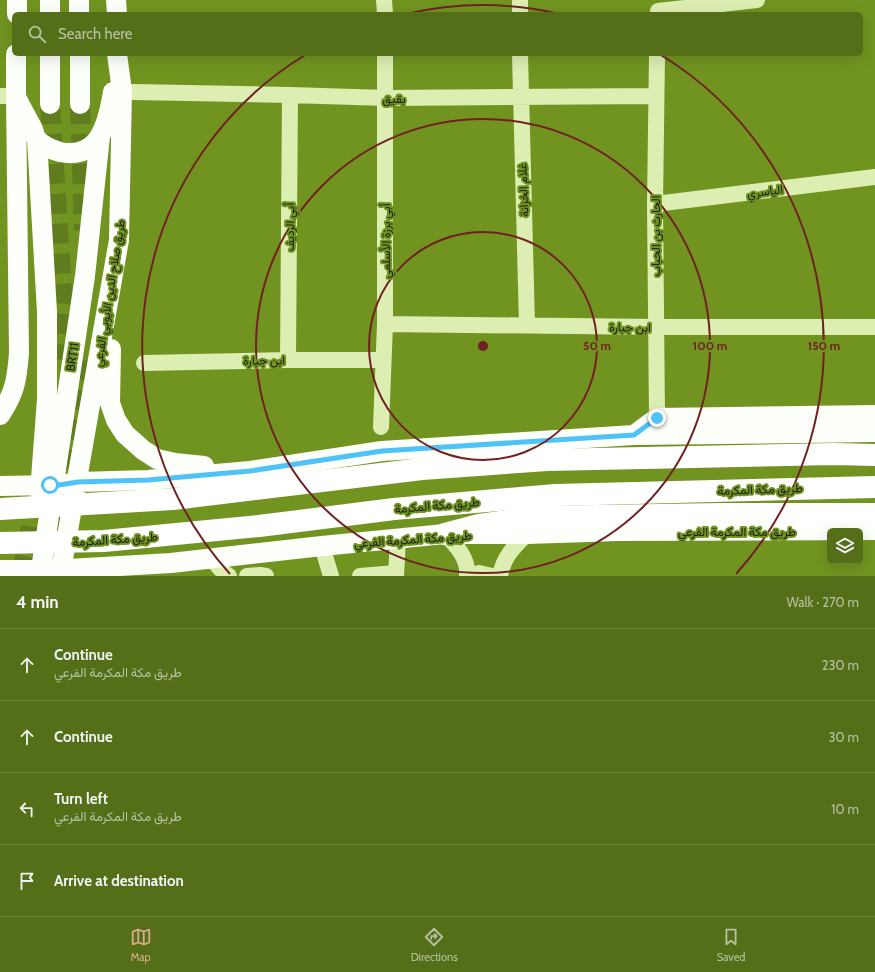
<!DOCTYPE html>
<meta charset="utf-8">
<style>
body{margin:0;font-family:Cabin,Vazirmatn,sans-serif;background:#5b7421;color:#f1f3f6}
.controls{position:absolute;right:12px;bottom:12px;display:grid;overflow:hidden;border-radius:6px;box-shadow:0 4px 16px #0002}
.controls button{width:36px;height:36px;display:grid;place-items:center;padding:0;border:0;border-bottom:1px solid #6b8137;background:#556f18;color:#f1f3f6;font:20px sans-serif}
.stop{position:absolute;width:12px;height:12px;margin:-9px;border:3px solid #4fc3f7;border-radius:50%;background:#fff}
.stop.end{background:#4fc3f7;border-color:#fff;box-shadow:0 1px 4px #0008}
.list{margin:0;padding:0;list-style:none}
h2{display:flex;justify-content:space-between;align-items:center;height:52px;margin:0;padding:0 16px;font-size:17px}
h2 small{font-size:13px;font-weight:400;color:#b6c1a2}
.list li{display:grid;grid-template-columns:26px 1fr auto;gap:12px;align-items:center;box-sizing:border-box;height:72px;padding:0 16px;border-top:1px solid #6b8137}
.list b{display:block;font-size:15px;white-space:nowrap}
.list p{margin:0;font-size:13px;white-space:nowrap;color:#b6c1a2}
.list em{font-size:13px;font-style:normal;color:#b6c1a2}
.icon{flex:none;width:22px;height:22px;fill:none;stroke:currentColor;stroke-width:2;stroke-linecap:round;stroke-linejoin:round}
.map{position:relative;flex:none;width:875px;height:576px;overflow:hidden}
.search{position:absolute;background:#556f18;box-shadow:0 4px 16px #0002;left:12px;right:12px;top:12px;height:44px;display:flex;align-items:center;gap:10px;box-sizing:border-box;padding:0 14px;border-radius:6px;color:#b6c1a2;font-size:15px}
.sheet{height:340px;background:#556f18}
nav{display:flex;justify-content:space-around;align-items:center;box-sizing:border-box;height:56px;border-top:1px solid #6b8137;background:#556f18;font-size:11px;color:#b6c1a2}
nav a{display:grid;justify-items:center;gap:2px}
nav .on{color:#d6ab8b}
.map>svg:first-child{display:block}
</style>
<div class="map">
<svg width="875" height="576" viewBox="0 0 875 576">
<rect width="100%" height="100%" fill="#719420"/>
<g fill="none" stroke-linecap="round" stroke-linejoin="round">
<path stroke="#607c1f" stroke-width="20" stroke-dasharray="20 10" stroke-linecap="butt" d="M 50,104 L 62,291 L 54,359
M 80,104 L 84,230
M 53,558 L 78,395 L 80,360
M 22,576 L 37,492"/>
<path stroke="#ddeeb3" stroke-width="16" d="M 384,0 L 385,14
M 520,0 L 520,14
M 658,11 L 757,0
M 520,54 L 527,325
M 657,54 L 655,204 L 657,418
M 133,92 L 290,95 L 386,98 L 655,96
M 0,96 L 16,96
M 655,204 L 875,177
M 385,324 L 656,327 L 875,327
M 288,360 L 290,95
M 144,363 L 288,360 L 383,360
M 381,427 L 385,324 L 385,54
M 445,534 C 456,545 469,559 467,576
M 322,546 L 331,576
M 211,558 L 223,572 L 229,576
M 247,576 L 260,575 L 266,576
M 360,576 L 396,573
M 396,576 L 398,539
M 470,576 L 479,573 L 492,576
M 500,576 C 503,558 514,546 527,534"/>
<path stroke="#fdfffa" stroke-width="20" d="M 50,0 L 50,14
M 79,0 L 79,14
M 116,0 L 117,14
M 17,14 L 17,0
M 50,54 L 50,104
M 80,54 L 80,104
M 17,99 C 22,109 27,118 32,127 C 34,130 34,135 36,138 C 41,145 52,150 60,152 C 100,160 108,122 113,92
M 37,139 L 47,312 L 47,399 L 40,492
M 111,349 L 110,403 L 116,420 L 125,434 L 143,450 L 157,459 L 175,463 L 204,466
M 0,415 C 15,393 17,379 19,353 L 16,96 L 16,54
M 634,435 L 657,418 L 875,415
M 0,486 L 51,485 L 53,486 L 78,482 L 148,480 L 250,471 L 382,451 L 634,435 L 875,432
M 0,570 L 51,570 L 171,563 L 322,546 L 445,534 L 527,534 L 618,531 L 875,530
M 40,576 L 85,276 L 100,137
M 60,576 L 119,240 L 122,91 L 117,54"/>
<path stroke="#fff" stroke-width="22" d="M 445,534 L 479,525 L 537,517 L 721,514 L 875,514"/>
<path stroke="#fff" stroke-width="22" d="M 0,509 L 173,499 L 422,469 L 547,460 L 834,454 L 875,455
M 0,543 L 104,541 L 259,526 L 394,509 L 555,495 L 875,487"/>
</g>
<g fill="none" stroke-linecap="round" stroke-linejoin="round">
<path stroke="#4fc3f7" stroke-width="5" d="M 50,485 L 53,486 L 78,482 L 148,480 L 250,471 L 382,451 L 634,435 L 657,418"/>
</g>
<g fill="none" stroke="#702222" stroke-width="2">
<circle cx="483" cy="346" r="114"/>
<circle cx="483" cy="346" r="227"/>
<path d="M230 574A341 341 0 0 1 305 55M406 14A341 341 0 0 1 560 14M661 55A341 341 0 0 1 736 574"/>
</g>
<g text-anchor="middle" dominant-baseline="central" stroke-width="4" stroke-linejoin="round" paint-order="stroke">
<g font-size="12" fill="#1d1d1d" stroke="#719420">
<text x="394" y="98">بقيق</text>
<text transform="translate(523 190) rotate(-92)">غلام الخزانة</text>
<text transform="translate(765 191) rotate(-7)">الياسري</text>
<text transform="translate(289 227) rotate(-90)">أبي الرديف</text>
<text transform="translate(655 236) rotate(-90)">الحارث بن الحباب</text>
<text transform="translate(385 241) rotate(-90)">أبي برزة الأسلمي</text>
<text transform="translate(109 293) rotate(-81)">طريق صلاح الدين الأيوبي الفرعي</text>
<text transform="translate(630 327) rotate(1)">ابن جبارة</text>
<text transform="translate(72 357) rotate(-81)">BRT11</text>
<text transform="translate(264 360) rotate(-1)">ابن جبارة</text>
<text transform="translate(760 489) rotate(-2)">طريق مكة المكرمة</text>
<text transform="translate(437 505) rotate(-5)">طريق مكة المكرمة</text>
<text x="737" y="531">طريق مكة المكرمة الفرعي</text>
<text transform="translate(115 539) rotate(-4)">طريق مكة المكرمة</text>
<text transform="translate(413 539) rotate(-4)">طريق مكة المكرمة الفرعي</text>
</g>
</g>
<circle cx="483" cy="346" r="6" fill="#702222" stroke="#719420" stroke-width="2"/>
<g font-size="12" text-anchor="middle" font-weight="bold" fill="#702222" stroke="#719420" stroke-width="4" stroke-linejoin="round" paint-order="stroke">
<text x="597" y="350">50 m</text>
<text x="710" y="350">100 m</text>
<text x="824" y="350">150 m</text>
</g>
</svg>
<div class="controls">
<button><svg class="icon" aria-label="layers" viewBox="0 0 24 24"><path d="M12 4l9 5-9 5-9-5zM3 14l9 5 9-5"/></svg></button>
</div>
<div class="stop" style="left:50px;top:485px"></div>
<div class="stop end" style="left:657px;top:418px"></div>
<div class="search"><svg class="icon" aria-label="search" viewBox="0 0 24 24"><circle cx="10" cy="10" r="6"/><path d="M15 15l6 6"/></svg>Search here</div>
</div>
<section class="sheet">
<h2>4 min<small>Walk · 270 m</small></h2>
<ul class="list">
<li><svg class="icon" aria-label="ahead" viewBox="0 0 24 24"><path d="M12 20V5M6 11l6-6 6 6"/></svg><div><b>Continue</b><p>طريق مكة المكرمة الفرعي</p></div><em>230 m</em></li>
<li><svg class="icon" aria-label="ahead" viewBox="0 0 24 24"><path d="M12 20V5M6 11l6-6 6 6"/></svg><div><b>Continue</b></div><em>30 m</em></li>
<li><svg class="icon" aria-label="left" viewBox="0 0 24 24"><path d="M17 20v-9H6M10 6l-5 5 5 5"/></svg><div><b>Turn left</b><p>طريق مكة المكرمة الفرعي</p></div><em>10 m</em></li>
<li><svg class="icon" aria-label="arrive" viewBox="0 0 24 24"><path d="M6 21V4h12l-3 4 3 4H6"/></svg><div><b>Arrive at destination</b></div></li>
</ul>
</section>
<nav>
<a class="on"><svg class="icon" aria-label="map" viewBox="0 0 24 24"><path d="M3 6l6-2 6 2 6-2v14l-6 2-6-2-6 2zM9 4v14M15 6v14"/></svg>Map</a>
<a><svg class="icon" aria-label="directions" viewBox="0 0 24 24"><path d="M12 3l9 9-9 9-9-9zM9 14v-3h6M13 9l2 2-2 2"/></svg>Directions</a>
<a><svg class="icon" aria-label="saved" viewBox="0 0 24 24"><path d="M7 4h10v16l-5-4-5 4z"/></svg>Saved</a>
</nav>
